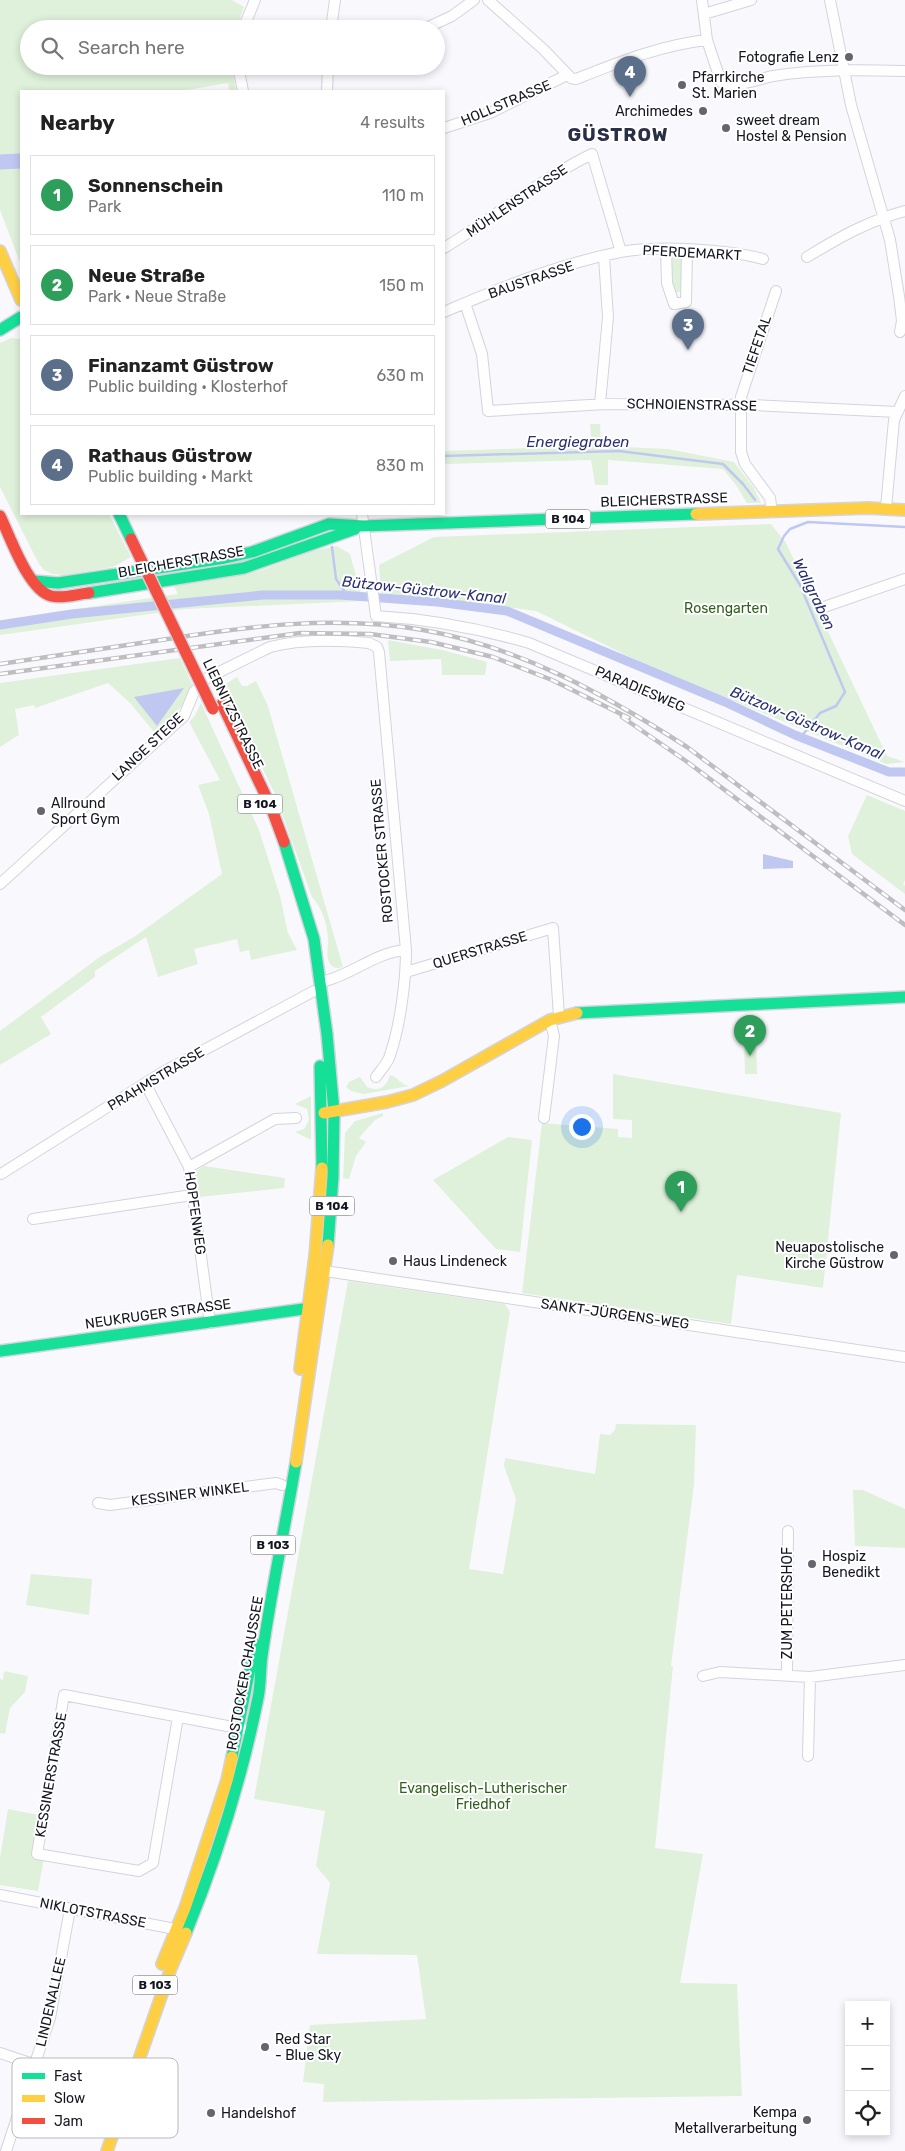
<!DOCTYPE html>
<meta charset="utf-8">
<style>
body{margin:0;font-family:Rubik,sans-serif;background:#f2f2f2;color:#222}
.controls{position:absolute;right:15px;bottom:15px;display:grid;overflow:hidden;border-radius:0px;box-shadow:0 2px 8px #0003}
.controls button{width:45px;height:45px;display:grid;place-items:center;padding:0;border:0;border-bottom:1px solid #e0e0e0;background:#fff;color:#222;font:25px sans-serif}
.you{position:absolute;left:581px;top:1126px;width:18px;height:18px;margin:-12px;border:4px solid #fff;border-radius:50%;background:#1a73e8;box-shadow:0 0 0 8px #1a73e833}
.badge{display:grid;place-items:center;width:32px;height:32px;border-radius:50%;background:#ea580c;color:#fff;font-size:16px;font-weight:700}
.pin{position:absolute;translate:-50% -41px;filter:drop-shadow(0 1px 2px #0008)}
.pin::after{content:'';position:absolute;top:26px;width:18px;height:15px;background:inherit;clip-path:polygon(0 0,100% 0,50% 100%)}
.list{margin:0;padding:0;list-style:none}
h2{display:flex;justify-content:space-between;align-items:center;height:65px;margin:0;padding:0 20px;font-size:21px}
h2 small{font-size:16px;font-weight:400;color:#767676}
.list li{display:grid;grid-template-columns:32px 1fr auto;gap:15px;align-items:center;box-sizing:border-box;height:80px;margin:0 10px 10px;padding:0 10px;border:1px solid #e0e0e0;border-radius:0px}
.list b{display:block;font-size:19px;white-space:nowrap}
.list p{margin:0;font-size:16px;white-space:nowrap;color:#767676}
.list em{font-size:16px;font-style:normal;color:#767676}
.icon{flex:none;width:28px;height:28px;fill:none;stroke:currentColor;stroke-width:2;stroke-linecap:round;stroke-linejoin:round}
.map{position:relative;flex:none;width:905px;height:2151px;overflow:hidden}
.search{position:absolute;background:#fff;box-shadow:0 2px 8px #0003;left:20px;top:20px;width:425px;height:55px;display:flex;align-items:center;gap:12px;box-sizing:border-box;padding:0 18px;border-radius:28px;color:#767676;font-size:19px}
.panel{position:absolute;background:#fff;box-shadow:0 2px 8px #0003;left:20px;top:90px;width:425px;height:425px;border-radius:0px}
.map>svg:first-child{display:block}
</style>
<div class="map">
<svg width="905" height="2151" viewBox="0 0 905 2151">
<rect width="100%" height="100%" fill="#f9f9fd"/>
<path fill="#dff1da" d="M 0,0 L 232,0 L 244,7 L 236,29 L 29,29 L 29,66 L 232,66 L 236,91 L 229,91 L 228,83 L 181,91 L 21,91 L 21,265 L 0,210 Z
M 668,256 L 684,256 L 684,291 L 672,293 Z
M 11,338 L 21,339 L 21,514 L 109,514 L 131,557 L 113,567 L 64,575 L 52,574 L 44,570 L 39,564 L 0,487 L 0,343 Z
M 590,424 L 600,424 L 601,446 L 668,449 L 734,462 L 754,488 L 761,503 L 747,503 L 736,485 L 723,469 L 608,460 L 608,485 L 595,485 L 591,460 L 444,464 L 444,451 L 592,446 Z
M 771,524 L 786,543 L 887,756 L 905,762 L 886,764 L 638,661 L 536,611 L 437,598 L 381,593 L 379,565 L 434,537 Z
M 337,546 L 350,554 L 363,601 L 185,609 L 0,635 L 0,620 L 178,594 L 174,586 L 259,571 L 312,551 Z
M 388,640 L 442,650 L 487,662 L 485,675 L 442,675 L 441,659 L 390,661 Z
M 180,658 L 192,684 L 184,704 L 155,733 L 130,703 L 108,683 L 35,708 L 34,705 L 15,709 L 19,735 L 0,747 L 0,683 Z
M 237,677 L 242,686 L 247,686 L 256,681 L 268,706 L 343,967 C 337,969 332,968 329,962 C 326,956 328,948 328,942 C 328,926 323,909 312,897 L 275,794 L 222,686 Z
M 201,703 L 259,830 L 280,896 L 288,933 L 297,950 L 251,960 L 249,950 L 240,952 L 237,939 L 194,949 L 198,964 L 158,977 L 146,937 L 95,971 L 95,977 L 41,1017 L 51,1034 L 0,1065 L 0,1031 L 101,956 L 134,937 L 222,874 L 209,814 L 198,785 L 220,780 L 189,722 L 194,717 Z
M 867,795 L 905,811 L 905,880 L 903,884 L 905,886 L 905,894 L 852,854 L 848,836 Z
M 744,1037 L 756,1037 L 757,1074 L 745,1074 Z
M 613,1074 L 841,1113 L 823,1288 L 737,1275 L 731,1324 L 522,1293 L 542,1123 L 618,1129 L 618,1137 L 632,1138 L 632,1120 L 613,1119 Z
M 390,1075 C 398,1077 401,1085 409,1086 L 364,1094 L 351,1091 L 346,1087 L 349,1082 L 360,1077 L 367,1087 C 379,1092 386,1088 390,1075 Z
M 311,1096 L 311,1140 L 295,1132 L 304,1129 L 309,1120 L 307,1109 L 295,1104 Z
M 383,1113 L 383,1116 L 375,1120 L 359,1138 L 366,1142 L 356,1156 L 349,1179 L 343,1178 L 345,1133 L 355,1121 Z
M 508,1137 L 532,1140 L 520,1252 L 496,1249 L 433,1180 Z
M 204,1166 L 285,1178 L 284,1188 L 199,1197 L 196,1171 Z
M 348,1281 L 505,1304 L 510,1312 L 469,1569 L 503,1574 L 516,1499 L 504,1466 L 505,1458 L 595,1474 L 600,1434 L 610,1435 L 615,1430 L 616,1424 L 696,1425 L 694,1484 L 671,1666 L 673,1666 L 655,1848 L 703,1854 L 680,1983 L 737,1984 L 742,2096 L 323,2102 L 324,2084 L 303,2082 L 310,2025 L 426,2019 L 417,1955 L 317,1954 L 330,1883 L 316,1866 L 325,1811 L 254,1799 Z
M 853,1490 L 863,1490 L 905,1509 L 905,1548 L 855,1546 Z
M 31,1574 L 92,1579 L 89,1615 L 26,1605 Z
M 4,1671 L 28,1676 L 25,1692 L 10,1708 L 5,1734 L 0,1733 L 0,1679 L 3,1680 Z
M 8,1809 L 39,1815 L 32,1855 L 44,1858 L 38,1891 L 0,1885 L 0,1858 Z"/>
<path fill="#c0c8f1" d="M 184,688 L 157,726 L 134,697 Z
M 763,854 L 793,861 L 793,868 L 763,869 Z"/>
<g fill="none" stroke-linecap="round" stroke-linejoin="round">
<path stroke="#c0c8f1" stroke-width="2.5" d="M 444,456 L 619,451 L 723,464 L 743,484 L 755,500
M 332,547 L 336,579 L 347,595
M 801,737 L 820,713 L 836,706 L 845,692 L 800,585 L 778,549 L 784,536 L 790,529 L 808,522 L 905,527"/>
<path stroke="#c0c8f1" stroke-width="9" d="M 0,625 L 72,614 L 263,595 L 340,595 L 437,602 L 507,611 L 725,702 L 795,735 L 889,772 L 905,772"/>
<path stroke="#c0c8f1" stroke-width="15" d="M 0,162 L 21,161"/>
<g stroke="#d3d4dc" stroke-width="12">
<path id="street" d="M 488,0 L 543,49 L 571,78 L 576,79 C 619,62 661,45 707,40
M 702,0 L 707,40 L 721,82 C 736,89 757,79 773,76 C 817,69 861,70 905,71
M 830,0 L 851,105 L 890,240 L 899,296 L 902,321 L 900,332
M 704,14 L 751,0
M 243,29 L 255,0
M 331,29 L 335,0
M 424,29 L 452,16 L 474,0
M 238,66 L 243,91
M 327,91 L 328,66
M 444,128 L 490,113 L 567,75
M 444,248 C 494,218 539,180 592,154 L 621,252
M 666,250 L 667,283 L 674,304 L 686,302 L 687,250
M 807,257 C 838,238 870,220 905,211
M 465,303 L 482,354 L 488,411 L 606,404 L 752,405 L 897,412
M 444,312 C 500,288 559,264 620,252 C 657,245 726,249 763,259
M 600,404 L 608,317 L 604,257
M 886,508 L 894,420 L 905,396
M 772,512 L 770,498 L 745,464 L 741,452 L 741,397 L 776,291
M 362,514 L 376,616 C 429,619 478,628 529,643 L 905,801
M 824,607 L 905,579
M 0,884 L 184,716 L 194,692 L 207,678 L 270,647 C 299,639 339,640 369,643 L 377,647 L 379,652 L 406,950 C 406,981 400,1028 389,1058 C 386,1065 380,1071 376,1077
M 406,972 L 553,928 L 559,1016
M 321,982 C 351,976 375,952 406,950
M 145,1083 L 189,1167 L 210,1323
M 544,1118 L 554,1036 L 550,1020
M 189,1167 L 275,1119 L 296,1118
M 1,1174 L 163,1072 L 314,991
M 33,1219 L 192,1195
M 325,1271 L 905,1357
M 98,1503 L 110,1505 L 276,1483 L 282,1485
M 703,1676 L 720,1672 L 810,1677 L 905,1665
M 787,1676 L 788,1531
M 178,1717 L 153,1863 L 139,1871 L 37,1854 L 64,1695 L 243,1729
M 808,1756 L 810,1677
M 0,1895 L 180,1930
M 0,2053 L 36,2065
M 6,2151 L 50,2018 L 70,1909"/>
</g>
<g stroke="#d3d4dc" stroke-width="14">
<path id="fast" d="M 0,330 L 21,317
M 119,514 L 131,539
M 34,581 L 58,583 L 225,558 L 252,552 L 329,524 L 363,526 L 696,514
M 89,593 L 244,568 L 355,529
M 284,842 L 314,939 L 327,1034 L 334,1112 L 333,1177 L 328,1245
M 577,1013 L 905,997
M 320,1066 L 322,1168
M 0,1351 L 318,1307
M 232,1757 L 255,1644
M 186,1933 C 217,1857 242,1778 258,1698 C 261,1684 260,1670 262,1656 C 271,1592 285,1527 296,1462"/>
</g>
<g stroke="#d3d4dc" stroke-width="14">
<path id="slow" d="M 0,251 L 21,300
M 696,514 L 868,508 L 905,510
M 324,1113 L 387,1102 L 413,1095 L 442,1081 L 550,1020 L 577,1013
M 300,1369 L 315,1256 L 322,1168
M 296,1462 L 328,1245
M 162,1964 L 185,1908 L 227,1780 L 232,1757
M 107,2151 L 171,1968 L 186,1933"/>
</g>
<g stroke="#d3d4dc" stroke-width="14">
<path id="jam" d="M 0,516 C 10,536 28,590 51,596 C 63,599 77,594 89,593
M 222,704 L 271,807 L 284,842"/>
</g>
<use href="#street" stroke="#fefeff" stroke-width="10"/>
<use href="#fast" stroke="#16e098" stroke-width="11"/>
<use href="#slow" stroke="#ffcf43" stroke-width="11"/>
<use href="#jam" stroke="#f24e42" stroke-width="11"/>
<g stroke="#bebec0" stroke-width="4.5">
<path id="rail" d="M 0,664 C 54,656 107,648 161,640 C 249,626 335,615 423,630 C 520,647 606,695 687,747 L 905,910
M 0,674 L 300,633 L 370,634 L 431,642 L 493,657 L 552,680 L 629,718
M 622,717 L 686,761 L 905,925"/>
</g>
<use href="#rail" stroke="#fff" stroke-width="2.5" stroke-dasharray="8" stroke-linecap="butt"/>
<g stroke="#d3d4dc" stroke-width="14" stroke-linecap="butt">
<path id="jam-bridge" d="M 131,539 L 213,709"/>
</g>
<use href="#jam-bridge" stroke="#f24e42" stroke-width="11"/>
</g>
<g fill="#64656e" stroke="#fff" stroke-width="2">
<circle cx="849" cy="57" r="5"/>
<circle cx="682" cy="85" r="5"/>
<circle cx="703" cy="111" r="5"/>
<circle cx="726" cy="128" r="5"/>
<circle cx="41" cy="811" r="5"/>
<circle cx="894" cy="1255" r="5"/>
<circle cx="393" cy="1261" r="5"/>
<circle cx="812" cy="1564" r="5"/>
<circle cx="265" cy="2047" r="5"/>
<circle cx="211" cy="2113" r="5"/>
<circle cx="807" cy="2120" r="5"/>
</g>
<g text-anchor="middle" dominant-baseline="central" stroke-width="4" stroke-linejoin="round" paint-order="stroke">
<g fill="#fff" stroke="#5a5c64" stroke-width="1">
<rect x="545.5" y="509.5" width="45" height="19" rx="4"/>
<rect x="237.5" y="794.5" width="45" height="19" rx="4"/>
<rect x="309.5" y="1196.5" width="45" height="19" rx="4"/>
<rect x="250.5" y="1535.5" width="45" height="19" rx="4"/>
<rect x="132.5" y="1975.5" width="45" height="19" rx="4"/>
</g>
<g font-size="12" font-weight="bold" fill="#141621">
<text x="568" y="519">B 104</text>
<text x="260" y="804">B 104</text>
<text x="332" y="1206">B 104</text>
<text x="273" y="1545">B 103</text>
<text x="155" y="1985">B 103</text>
</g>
<g font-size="14" fill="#141621" stroke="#fff" text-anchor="start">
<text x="839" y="57" text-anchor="end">Fotografie Lenz</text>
<text x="692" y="77">Pfarrkirche<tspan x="692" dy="16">St. Marien</tspan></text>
<text x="693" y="111" text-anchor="end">Archimedes</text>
<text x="736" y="120">sweet dream<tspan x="736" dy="16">Hostel &amp; Pension</tspan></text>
<text x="51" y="803">Allround<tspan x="51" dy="16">Sport Gym</tspan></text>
<text x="884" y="1247" text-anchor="end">Neuapostolische<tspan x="884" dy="16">Kirche Güstrow</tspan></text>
<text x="403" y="1261">Haus Lindeneck</text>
<text x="822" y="1556">Hospiz<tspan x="822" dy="16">Benedikt</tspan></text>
<text x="275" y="2039">Red Star<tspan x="275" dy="16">- Blue Sky</tspan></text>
<text x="797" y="2112" text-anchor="end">Kempa<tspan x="797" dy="16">Metallverarbeitung</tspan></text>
<text x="221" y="2113">Handelshof</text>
</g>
<g font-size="14" fill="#141621" stroke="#fff">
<text transform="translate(506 103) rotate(-23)">HOLLSTRASSE</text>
<text transform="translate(517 201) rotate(-34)">MÜHLENSTRASSE</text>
<text transform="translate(692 253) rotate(3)">PFERDEMARKT</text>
<text transform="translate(531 280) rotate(-19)">BAUSTRASSE</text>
<text transform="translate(757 345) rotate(-71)">TIEFETAL</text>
<text transform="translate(692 405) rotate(1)">SCHNOIENSTRASSE</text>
<text transform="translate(664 500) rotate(-2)">BLEICHERSTRASSE</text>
<text transform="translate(181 562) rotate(-10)">BLEICHERSTRASSE</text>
<text transform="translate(640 689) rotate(23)">PARADIESWEG</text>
<text transform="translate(233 714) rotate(64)">LIEBNITZSTRASSE</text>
<text transform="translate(148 747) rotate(-43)">LANGE STEGE</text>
<text transform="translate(382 851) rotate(-95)">ROSTOCKER STRASSE</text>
<text transform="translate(480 950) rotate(-17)">QUERSTRASSE</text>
<text transform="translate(156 1079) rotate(-31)">PRAHMSTRASSE</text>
<text transform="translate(195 1213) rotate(82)">HOPFENWEG</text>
<text transform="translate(158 1314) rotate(-8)">NEUKRUGER STRASSE</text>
<text transform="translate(615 1314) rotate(8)">SANKT-JÜRGENS-WEG</text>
<text transform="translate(190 1494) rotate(-7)">KESSINER WINKEL</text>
<text transform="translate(787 1603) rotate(-90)">ZUM PETERSHOF</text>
<text transform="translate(245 1673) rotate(-80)">ROSTOCKER CHAUSSEE</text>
<text transform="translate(51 1775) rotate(-80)">KESSINERSTRASSE</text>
<text transform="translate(93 1913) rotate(11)">NIKLOTSTRASSE</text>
<text transform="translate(51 2002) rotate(-77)">LINDENALLEE</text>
</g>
<g font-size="14" fill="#31621d" stroke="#fff">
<text x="726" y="608">Rosengarten</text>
<text x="483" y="1788">Evangelisch-Lutherischer<tspan x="483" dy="16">Friedhof</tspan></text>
</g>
<g font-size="15" font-style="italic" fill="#2a3173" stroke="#fff">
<text x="578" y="442">Energiegraben</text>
<text transform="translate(424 590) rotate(6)">Bützow-Güstrow-Kanal</text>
<text transform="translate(814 594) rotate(64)">Wallgraben</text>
<text transform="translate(807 723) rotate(23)">Bützow-Güstrow-Kanal</text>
</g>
<g font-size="19" font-weight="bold" letter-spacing="1" fill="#2a2f48" stroke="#fff">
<text x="618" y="134">GÜSTROW</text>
</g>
</g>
<rect x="12" y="2058" width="166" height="80" rx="8" fill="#fff" stroke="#b8b9bc" stroke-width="1"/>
<rect x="22" y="2073" width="23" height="6" fill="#16e098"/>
<rect x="22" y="2095" width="23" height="7" fill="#ffcf43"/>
<rect x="22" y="2118" width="23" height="6" fill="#f24e42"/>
<g font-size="14" fill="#141621">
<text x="54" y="2081">Fast</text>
<text x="54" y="2103">Slow</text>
<text x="54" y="2126">Jam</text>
</g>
</svg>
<div class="controls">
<button>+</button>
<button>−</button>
<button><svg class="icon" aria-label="locate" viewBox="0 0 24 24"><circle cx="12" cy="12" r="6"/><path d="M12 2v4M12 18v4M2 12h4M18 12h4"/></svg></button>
</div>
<div class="you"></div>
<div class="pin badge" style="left:681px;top:1212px;background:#2e9e5b">1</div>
<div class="pin badge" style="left:750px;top:1056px;background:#2e9e5b">2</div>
<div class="pin badge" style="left:688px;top:350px;background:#5c6f8a">3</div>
<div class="pin badge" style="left:630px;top:97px;background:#5c6f8a">4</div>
<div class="search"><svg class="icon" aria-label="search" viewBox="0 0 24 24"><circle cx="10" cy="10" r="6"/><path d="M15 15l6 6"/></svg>Search here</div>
<section class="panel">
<h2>Nearby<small>4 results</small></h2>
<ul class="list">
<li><span class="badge" style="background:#2e9e5b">1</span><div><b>Sonnenschein</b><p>Park</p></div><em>110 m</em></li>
<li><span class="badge" style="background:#2e9e5b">2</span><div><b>Neue Straße</b><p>Park · Neue Straße</p></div><em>150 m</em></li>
<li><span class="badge" style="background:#5c6f8a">3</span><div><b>Finanzamt Güstrow</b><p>Public building · Klosterhof</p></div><em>630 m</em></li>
<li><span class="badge" style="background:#5c6f8a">4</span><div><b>Rathaus Güstrow</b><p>Public building · Markt</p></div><em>830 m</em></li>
</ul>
</section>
</div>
